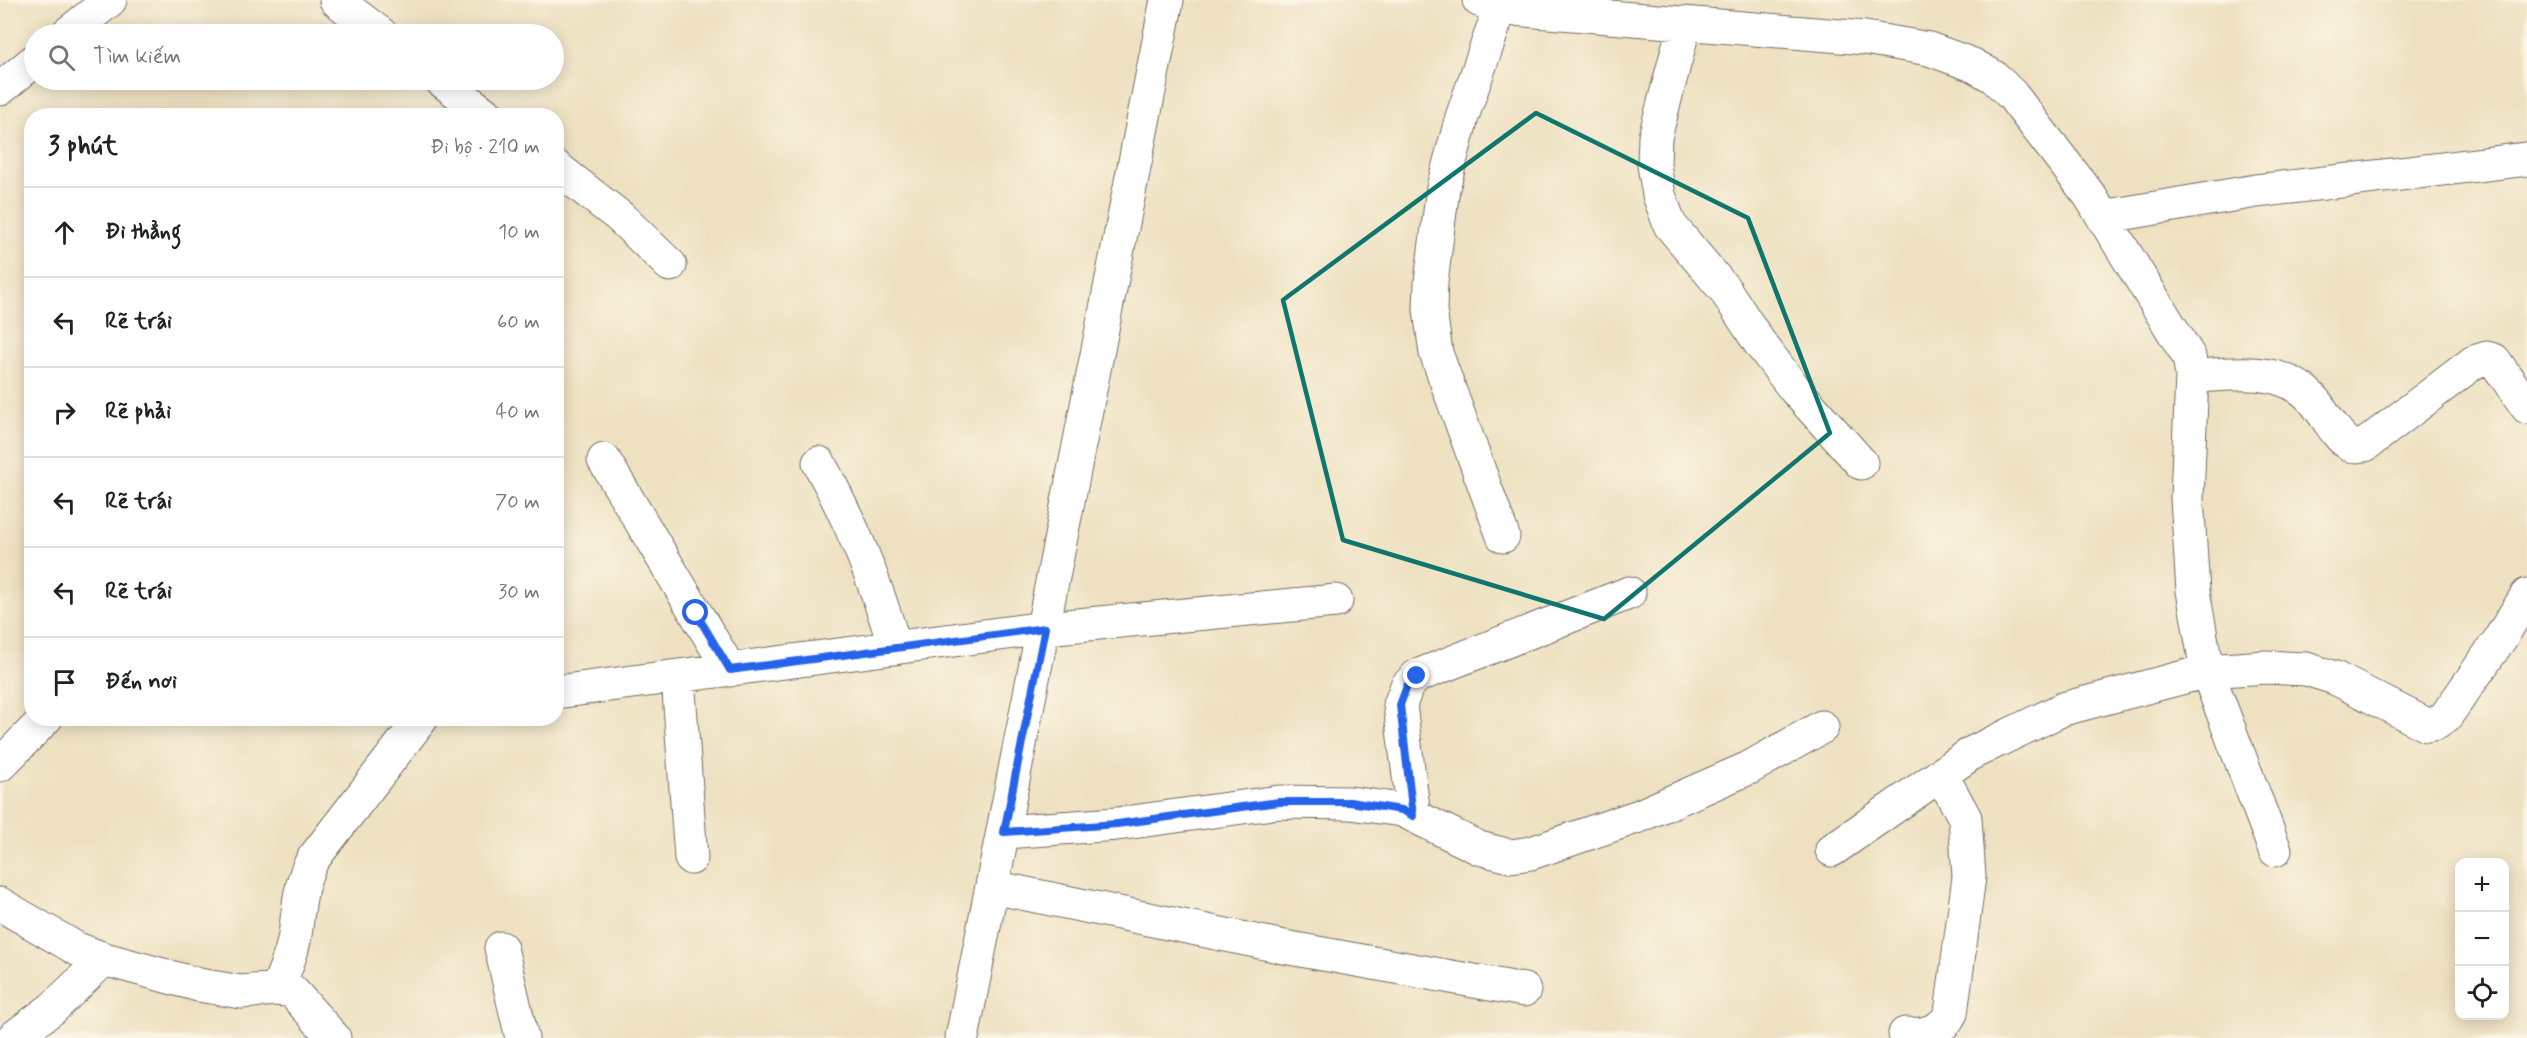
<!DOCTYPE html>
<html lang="vi">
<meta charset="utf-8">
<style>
body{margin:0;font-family:Mynerve,sans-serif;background:#f6f6f6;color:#202124}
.controls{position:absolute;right:18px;bottom:18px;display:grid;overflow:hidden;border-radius:12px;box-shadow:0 3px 15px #0003}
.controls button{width:54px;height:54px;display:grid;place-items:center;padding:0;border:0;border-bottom:2px solid #e0e0e0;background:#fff;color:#202124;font:30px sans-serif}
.stop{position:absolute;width:18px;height:18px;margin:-14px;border:4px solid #2563eb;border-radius:50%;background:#fff}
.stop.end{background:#2563eb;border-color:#fff;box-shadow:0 2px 6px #0008}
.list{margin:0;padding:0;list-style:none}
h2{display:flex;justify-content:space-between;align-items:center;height:78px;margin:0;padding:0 24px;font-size:26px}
h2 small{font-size:20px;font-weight:400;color:#757577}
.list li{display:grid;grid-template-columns:39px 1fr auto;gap:18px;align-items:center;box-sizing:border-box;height:90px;padding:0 24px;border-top:2px solid #e0e0e0}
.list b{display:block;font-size:22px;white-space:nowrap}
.list em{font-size:20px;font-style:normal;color:#757577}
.icon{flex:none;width:33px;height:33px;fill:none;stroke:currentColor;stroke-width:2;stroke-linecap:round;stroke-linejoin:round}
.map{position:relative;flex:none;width:2527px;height:1038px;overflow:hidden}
.search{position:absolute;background:#fff;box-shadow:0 3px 15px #0003;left:24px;top:24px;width:540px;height:66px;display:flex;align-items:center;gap:15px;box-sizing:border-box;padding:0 21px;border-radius:33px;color:#757577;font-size:22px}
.panel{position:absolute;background:#fff;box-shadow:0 3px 15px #0003;left:24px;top:108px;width:540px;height:618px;border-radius:24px}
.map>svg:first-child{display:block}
</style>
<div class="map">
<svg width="2527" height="1038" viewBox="0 0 2527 1038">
<rect width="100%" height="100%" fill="#fcf5e5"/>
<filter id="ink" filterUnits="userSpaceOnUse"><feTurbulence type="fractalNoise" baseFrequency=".0167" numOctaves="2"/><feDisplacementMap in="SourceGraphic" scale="12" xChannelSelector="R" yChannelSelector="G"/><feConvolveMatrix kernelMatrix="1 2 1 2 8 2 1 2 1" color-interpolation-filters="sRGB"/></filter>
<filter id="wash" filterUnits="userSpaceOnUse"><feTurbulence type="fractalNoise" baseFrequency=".008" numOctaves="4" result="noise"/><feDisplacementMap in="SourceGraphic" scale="24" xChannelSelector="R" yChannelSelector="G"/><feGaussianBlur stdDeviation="1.35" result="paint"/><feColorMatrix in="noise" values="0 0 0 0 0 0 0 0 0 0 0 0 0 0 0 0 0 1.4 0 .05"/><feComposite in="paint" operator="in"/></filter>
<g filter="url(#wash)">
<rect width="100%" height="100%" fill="#eee1c1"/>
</g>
<g filter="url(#ink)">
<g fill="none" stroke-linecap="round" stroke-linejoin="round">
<g stroke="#6f6b60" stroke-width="35">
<path id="minor" d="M 336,0 L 381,34
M 1479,0 L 1500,8 L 1865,38 L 1929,49 L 1973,65 L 1994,77 L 2012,95 L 2090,196 L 2189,357 L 2192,376 L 2187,498 L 2193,591 L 2207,671 L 2275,850
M 1500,8 L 1462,117 L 1443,188 L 1431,282 L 1430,310 L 1436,353 L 1503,536
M 1685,23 L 1655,137 L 1654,165 L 1659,195 L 1670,225 L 1725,290 L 1759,342 L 1793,387 L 1861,463
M 67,34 L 110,0
M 441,80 L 488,116
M 0,89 L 34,61
M 556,167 L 620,217 L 670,265
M 2103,217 L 2256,191 L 2527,159
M 2192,376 C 2227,375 2269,367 2300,388 C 2321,401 2331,432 2348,443 C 2353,447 2359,446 2365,445 L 2474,362 L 2487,358 L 2494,360 L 2527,407
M 604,460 L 730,670
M 819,463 C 853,525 875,580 895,648
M 678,677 L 691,858
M 556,692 L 1045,628 L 1336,601
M 0,765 L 46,718
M 1414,816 L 1400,705 L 1407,686 L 1417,676 L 1629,593
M 1004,832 L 1117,824 L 1279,802 L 1350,803 L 1402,810 L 1479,848 L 1510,856 L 1531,853 L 1639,816 L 1749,768 L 1822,727
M 1832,850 L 1972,753 L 2063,709 L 2207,671 L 2266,667 L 2306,669 L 2335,678 L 2427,725 L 2437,723 L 2446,716 L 2500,639 L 2527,595
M 993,887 L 1284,947 L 1524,990
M 0,904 L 77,949 L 104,959 L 199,985 L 241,992 L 277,989 L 292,991 L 334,1038
M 501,948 L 522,1038
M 277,989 C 285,971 292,954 295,935 C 299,908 299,884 313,859 L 422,718
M 1905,1034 C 1923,1036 1942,1032 1951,1013 L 1969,877 L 1965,818 L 1941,774
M 13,1038 L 53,1008 L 104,959"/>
</g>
<g stroke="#6f6b60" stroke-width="35">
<path id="tertiary" d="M 962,1038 L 1167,0"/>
</g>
<use href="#minor" stroke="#fff" stroke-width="33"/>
<use href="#tertiary" stroke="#fff" stroke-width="33"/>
</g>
</g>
<g fill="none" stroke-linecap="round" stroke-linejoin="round" filter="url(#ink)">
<path stroke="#2563eb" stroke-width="8" d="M 696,613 L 730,670 L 1045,628 L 1004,832 L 1117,824 L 1279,802 L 1350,802 L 1402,810 L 1413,816 L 1400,705 L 1407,686 L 1417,676"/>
</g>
<path fill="none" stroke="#0f766e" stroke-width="4.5" stroke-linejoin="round" d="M 1536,113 L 1748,218 L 1830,433 L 1604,619 L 1343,540 L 1283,300 Z"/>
</svg>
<div class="controls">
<button>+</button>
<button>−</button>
<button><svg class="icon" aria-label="locate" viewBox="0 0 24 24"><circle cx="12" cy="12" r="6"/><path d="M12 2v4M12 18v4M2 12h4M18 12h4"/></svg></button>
</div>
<div class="stop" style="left:696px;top:613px"></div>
<div class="stop end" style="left:1417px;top:676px"></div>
<div class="search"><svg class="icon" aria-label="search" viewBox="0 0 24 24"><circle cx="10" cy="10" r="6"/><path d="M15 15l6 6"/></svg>Tìm kiếm</div>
<section class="panel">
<h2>3 phút<small>Đi bộ · 210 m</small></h2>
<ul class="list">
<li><svg class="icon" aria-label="ahead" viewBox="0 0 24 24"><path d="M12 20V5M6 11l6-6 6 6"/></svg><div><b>Đi thẳng</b></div><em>10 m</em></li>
<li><svg class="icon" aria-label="left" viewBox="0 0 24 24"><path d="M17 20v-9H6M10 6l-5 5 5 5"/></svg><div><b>Rẽ trái</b></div><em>60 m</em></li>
<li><svg class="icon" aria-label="right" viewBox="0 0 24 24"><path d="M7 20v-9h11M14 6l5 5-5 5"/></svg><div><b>Rẽ phải</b></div><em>40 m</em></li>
<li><svg class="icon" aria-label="left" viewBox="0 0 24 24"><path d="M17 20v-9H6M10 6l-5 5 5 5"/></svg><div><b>Rẽ trái</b></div><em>70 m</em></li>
<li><svg class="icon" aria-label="left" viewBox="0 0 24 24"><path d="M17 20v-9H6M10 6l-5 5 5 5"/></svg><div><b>Rẽ trái</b></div><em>30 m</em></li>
<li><svg class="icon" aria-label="arrive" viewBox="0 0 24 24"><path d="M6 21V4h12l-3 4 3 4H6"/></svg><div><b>Đến nơi</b></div></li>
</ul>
</section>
</div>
